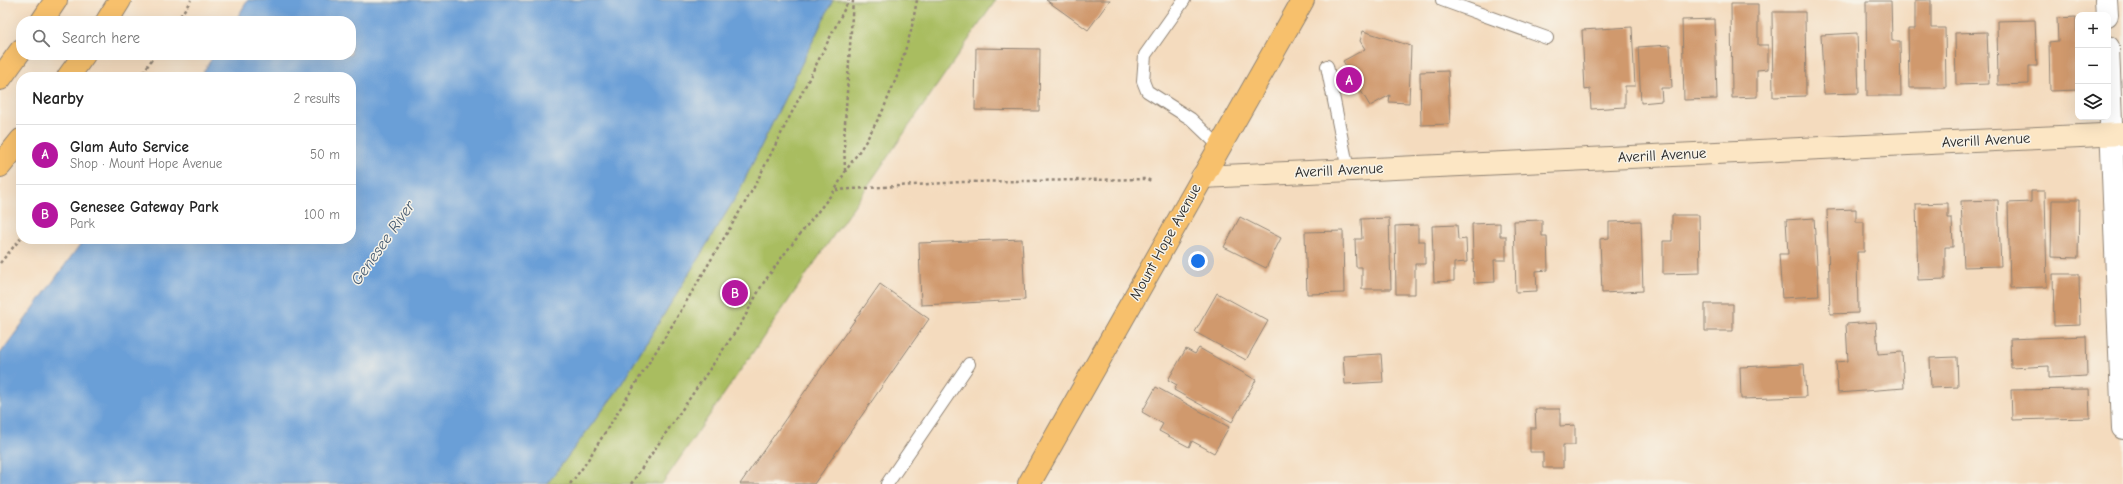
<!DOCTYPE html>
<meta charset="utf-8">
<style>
body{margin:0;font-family:"Comic Neue",sans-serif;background:#f6f6f6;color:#222}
.controls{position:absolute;right:12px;top:12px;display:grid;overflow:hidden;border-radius:8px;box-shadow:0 4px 16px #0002}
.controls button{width:36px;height:36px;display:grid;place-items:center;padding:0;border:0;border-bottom:1px solid #e0e0e0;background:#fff;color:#222;font:20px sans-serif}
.you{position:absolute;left:1198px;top:261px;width:14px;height:14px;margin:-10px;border:3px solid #fff;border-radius:50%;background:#1a73e8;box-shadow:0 0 0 6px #1a73e833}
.badge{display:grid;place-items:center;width:26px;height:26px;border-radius:50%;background:#b5179e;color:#fff;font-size:13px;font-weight:700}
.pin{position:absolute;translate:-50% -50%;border:2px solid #fff;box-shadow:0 1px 4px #0006}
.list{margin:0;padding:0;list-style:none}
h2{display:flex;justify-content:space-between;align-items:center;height:52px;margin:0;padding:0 16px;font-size:17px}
h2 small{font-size:13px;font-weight:400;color:#767676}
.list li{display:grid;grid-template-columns:26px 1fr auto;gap:12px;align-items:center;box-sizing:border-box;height:60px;padding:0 16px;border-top:1px solid #e0e0e0}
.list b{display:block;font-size:15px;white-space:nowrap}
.list p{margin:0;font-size:13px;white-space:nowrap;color:#767676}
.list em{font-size:13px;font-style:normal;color:#767676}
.icon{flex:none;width:22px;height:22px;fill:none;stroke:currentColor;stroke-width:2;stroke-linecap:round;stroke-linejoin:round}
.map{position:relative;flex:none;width:2123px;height:484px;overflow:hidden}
.search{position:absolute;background:#fff;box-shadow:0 4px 16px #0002;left:16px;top:16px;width:340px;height:44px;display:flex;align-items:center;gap:10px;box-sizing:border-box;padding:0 14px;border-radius:16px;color:#767676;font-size:15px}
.panel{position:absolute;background:#fff;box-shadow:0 4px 16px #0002;left:16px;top:72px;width:340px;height:172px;border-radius:16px}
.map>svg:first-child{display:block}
</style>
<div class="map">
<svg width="2123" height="484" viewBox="0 0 2123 484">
<rect width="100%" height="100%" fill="#f7f3e8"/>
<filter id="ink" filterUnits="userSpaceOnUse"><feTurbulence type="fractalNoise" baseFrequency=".025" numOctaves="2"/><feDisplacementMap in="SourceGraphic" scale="8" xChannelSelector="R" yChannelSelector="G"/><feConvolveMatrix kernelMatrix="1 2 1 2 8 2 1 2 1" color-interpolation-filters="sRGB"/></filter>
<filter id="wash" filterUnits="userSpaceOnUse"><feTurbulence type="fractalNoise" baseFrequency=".012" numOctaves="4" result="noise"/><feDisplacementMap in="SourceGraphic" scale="16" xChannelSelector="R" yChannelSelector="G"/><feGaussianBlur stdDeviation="0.9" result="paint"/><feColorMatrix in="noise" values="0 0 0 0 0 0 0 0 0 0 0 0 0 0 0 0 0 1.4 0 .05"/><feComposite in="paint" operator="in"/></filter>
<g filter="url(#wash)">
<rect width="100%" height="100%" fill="#f4dbbe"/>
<path fill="#a9bd61" stroke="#6a7446" d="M 833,0 L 996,0 L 662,484 L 547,484 L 617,391 L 737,195 Z"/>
<path fill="#6a9fd7" stroke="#4a6581" d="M 248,0 L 833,0 L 737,195 L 617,391 L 547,484 L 0,484 L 0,354 L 84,239 L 351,239 L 351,77 L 200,77 L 214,55 L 351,55 L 351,21 L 235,21 Z"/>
<g id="blocks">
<path fill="#d0996d" d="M 1046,0 L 1110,0 L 1088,30 Z
M 1915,0 L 1931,0 L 1931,28 L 1945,28 L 1946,88 L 1909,88 L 1908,29 L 1915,29 Z
M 1866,1 L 1891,1 L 1892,41 L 1900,41 L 1901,96 L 1867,96 Z
M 1731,4 L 1758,4 L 1758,45 L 1768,45 L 1768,69 L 1757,70 L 1757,97 L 1732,98 Z
M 1772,12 L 1805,12 L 1806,96 L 1773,97 Z
M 2076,17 L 2078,90 L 2050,91 L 2049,42 L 2058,41 L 2057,18 Z
M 1715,19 L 1717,99 L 1684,100 L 1682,20 Z
M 2035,20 L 2037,66 L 2029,66 L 2029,84 L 1998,85 L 1997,21 Z
M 1632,27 L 1635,86 L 1625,86 L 1625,107 L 1591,109 L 1590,89 L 1585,90 L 1582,30 Z
M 1363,31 L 1411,46 L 1409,103 L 1389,102 L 1390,95 L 1370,106 L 1343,61 L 1365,49 L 1360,41 Z
M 1987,32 L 1989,84 L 1956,85 L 1955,33 Z
M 1857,33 L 1859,93 L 1824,94 L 1821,35 Z
M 1670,45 L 1672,88 L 1661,88 L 1662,101 L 1641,103 L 1638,47 Z
M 976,48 L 1040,49 L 1039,111 L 975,110 Z
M 1448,71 L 1450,124 L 1421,125 L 1420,72 Z
M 2031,191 L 2045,191 L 2047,287 L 2010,288 L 2008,203 L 2031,202 Z
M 1998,200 L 2001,266 L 1964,267 L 1961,201 Z
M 2052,200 L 2079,200 L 2078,258 L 2051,257 Z
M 1948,203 L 1948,218 L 1952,218 L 1953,247 L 1945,247 L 1945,279 L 1918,280 L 1916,204 Z
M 1856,209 L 1856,222 L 1864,222 L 1864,252 L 1857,252 L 1858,313 L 1830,314 L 1827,210 Z
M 1672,215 L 1699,215 L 1700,273 L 1663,274 L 1663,241 L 1672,241 Z
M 1240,217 L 1281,238 L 1266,268 L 1224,247 Z
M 1389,218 L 1391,289 L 1362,289 L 1362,267 L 1356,267 L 1355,239 L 1362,239 L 1361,219 Z
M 1814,218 L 1819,296 L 1782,298 L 1779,254 L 1788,254 L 1786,220 Z
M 1542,220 L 1542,236 L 1547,236 L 1548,270 L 1536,271 L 1537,291 L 1516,292 L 1514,221 Z
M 1641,221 L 1643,291 L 1602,293 L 1600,239 L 1609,238 L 1609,222 Z
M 1500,223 L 1500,236 L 1506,236 L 1506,260 L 1494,260 L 1495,282 L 1474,283 L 1472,224 Z
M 1418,225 L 1418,241 L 1425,241 L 1425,264 L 1415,264 L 1415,294 L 1396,294 L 1395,226 Z
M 1457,225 L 1458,240 L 1466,239 L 1467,262 L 1454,263 L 1454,281 L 1434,282 L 1432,226 Z
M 1343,231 L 1344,293 L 1307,294 L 1305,232 Z
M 1022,239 L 1025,300 L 921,305 L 919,243 Z
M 2053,274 L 2079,274 L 2080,325 L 2054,326 Z
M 880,284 L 929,319 L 814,484 L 740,484 Z
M 1217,293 L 1268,321 L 1246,360 L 1195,332 Z
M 1705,304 L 1733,304 L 1733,331 L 1705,331 Z
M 1876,322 L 1878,354 L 1902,352 L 1904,388 L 1838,393 L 1836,362 L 1848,361 L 1846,324 Z
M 2086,336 L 2087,376 L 2049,378 L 2049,366 L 2011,368 L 2010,339 Z
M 1199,348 L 1256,380 L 1232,422 L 1174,390 L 1177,385 L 1168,380 L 1186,349 L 1195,354 Z
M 1381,354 L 1383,382 L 1345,384 L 1343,356 Z
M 1957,357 L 1958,387 L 1931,388 L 1930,358 Z
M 1804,364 L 1806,397 L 1741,399 L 1740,367 Z
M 1156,387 L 1229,427 L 1214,453 L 1192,441 L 1189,447 L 1159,431 L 1163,424 L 1142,412 Z
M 2089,389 L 2090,418 L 2012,420 L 2011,390 Z
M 1535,409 L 1560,409 L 1560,426 L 1575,425 L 1575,445 L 1563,445 L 1563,468 L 1543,468 L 1543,452 L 1530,452 L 1530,428 L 1536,428 Z"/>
</g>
</g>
<g filter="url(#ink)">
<use href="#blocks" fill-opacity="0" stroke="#908374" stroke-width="1"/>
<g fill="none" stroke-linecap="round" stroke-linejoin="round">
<g stroke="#908374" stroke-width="14">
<path id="lane" d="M 1184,0 L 1145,55 L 1143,81 L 1147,91 L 1191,119 L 1219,146
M 1442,0 L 1547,38
M 1327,66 L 1348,170
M 887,484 L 969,364"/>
</g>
<g stroke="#908374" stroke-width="24">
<path id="street" d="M 2106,0 L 2107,15
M 2108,47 L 2123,428"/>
</g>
<g stroke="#908374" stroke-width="24">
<path id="secondary" d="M 1202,177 L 2123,134"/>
</g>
<g stroke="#908374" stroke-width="24">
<path id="primary" d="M 42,21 L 56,0
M 107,21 L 120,0
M 68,77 L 84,55
M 0,79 L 21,50
M 0,166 L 21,140
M 1029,484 L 1303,0"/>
</g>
<path stroke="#908374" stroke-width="2.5" stroke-dasharray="3 3" stroke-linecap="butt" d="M 177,21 L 191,0
M 140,77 L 155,55
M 845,171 L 844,139 L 853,0
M 836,190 L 961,182 L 1147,179 L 1153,182
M 0,263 L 21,238
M 570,484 L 584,466 L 670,329 L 753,189 L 849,0
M 631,484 L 742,322 L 762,285 L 782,257 L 835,190 L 845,172 L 866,141 L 883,110 L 898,74 L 911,31 L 917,0"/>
<use href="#lane" stroke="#fff" stroke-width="12"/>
<use href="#street" stroke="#fff" stroke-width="22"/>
<use href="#secondary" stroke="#fce6c4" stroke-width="22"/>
<use href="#primary" stroke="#f7c06c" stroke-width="22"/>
</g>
</g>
<g text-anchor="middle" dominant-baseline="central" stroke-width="3" stroke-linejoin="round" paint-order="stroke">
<g font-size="15" fill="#2b2b2b" stroke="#f7f3e8">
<text transform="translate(1986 140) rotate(-3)">Averill Avenue</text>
<text transform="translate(1662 155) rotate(-3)">Averill Avenue</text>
<text transform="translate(1339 170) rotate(-3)">Averill Avenue</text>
<text transform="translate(1165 242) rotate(-61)">Mount Hope Avenue</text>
</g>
<g font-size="16" font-style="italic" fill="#445970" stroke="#f7f3e8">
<text transform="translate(383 243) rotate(-55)">Genesee River</text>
</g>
</g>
</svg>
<div class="controls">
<button>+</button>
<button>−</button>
<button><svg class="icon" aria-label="layers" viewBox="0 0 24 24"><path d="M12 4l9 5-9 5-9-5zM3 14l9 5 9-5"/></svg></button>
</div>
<div class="you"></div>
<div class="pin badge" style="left:1349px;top:80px">A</div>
<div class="pin badge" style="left:735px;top:293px">B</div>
<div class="search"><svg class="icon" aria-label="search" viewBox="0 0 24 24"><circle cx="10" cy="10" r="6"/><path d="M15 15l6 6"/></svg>Search here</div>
<section class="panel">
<h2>Nearby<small>2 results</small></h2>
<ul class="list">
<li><span class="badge">A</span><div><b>Glam Auto Service</b><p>Shop · Mount Hope Avenue</p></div><em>50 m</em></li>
<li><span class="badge">B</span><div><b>Genesee Gateway Park</b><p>Park</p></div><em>100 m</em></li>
</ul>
</section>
</div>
